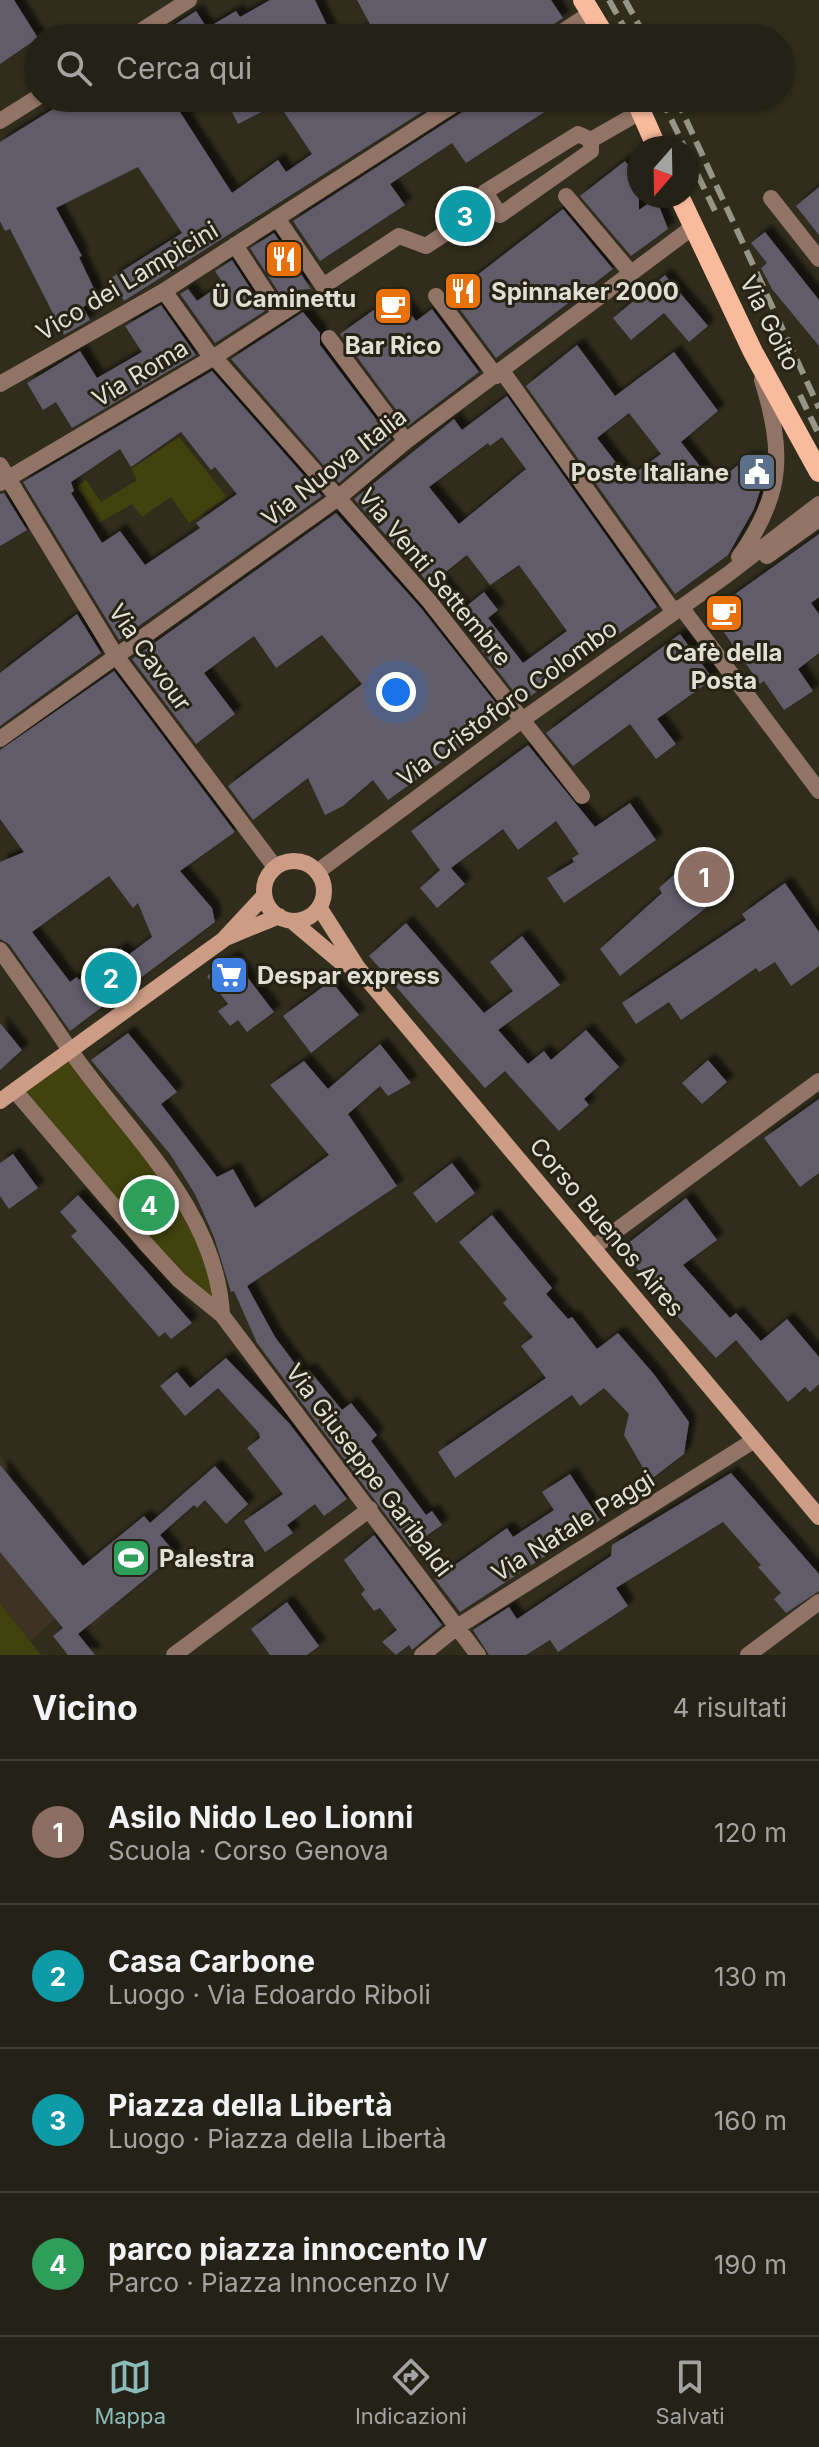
<!DOCTYPE html>
<html lang="it">
<meta charset="utf-8">
<style>
body{margin:0;font-family:Inter,sans-serif;background:#302f23;color:#f1f3f6}
.compass{position:absolute;left:627px;top:136px;width:72px;height:72px;border-radius:50%;background:#242216;box-shadow:0 2px 6px #0004;rotate:200deg}
.you{position:absolute;left:396px;top:692px;width:28px;height:28px;margin:-20px;border:6px solid #fff;border-radius:50%;background:#1a73e8;box-shadow:0 0 0 12px #1a73e833}
.badge{display:grid;place-items:center;width:52px;height:52px;border-radius:50%;background:#8bbbb9;color:#fff;font-size:26px;font-weight:700}
.pin{position:absolute;translate:-50% -50%;border:4px solid #fff;box-shadow:0 2px 8px #0006}
.list{margin:0;padding:0;list-style:none}
h2{display:flex;justify-content:space-between;align-items:center;height:104px;margin:0;padding:0 32px;font-size:34px}
h2 small{font-size:26px;font-weight:400;color:#a3a4a1}
.list li{display:grid;grid-template-columns:52px 1fr auto;gap:24px;align-items:center;box-sizing:border-box;height:144px;padding:0 32px;border-top:2px solid #413f35}
.list b{display:block;font-size:30px;white-space:nowrap}
.list p{margin:0;font-size:26px;white-space:nowrap;color:#a3a4a1}
.list em{font-size:26px;font-style:normal;color:#a3a4a1}
.icon{flex:none;width:44px;height:44px;fill:none;stroke:currentColor;stroke-width:2;stroke-linecap:round;stroke-linejoin:round}
.map{position:relative;flex:none;width:819px;height:1655px;overflow:hidden}
.search{position:absolute;background:#242216;box-shadow:0 2px 6px #0004;left:24px;right:24px;top:24px;height:88px;display:flex;align-items:center;gap:20px;box-sizing:border-box;padding:0 28px;border-radius:44px;color:#a3a4a1;font-size:30px}
.sheet{height:680px;background:#242216}
nav{display:flex;justify-content:space-around;align-items:center;box-sizing:border-box;height:112px;border-top:2px solid #413f35;background:#242216;font-size:22px;color:#a3a4a1}
nav a{display:grid;justify-items:center;gap:4px}
nav .on{color:#8bbbb9}
.map>svg:first-child{display:block}
</style>
<div class="map">
<svg width="819" height="1655" viewBox="0 0 819 1655">
<defs>
<filter id="shadow"><feDropShadow dx="7" dy="-7" stdDeviation="2" flood-color="#0009"/></filter>
</defs>
<rect width="100%" height="100%" fill="#302d1d"/>
<path fill="#3d3223" d="M 0,1456 L 116,1606 L 93,1627 L 74,1603 L 30,1641 L 0,1603 Z"/>
<path fill="#41420d" d="M 179,437 L 227,497 L 189,523 L 171,497 L 142,517 L 132,504 L 99,523 L 77,486 L 86,480 L 101,502 L 137,480 L 131,469 Z
M 68,1058 L 160,1169 L 205,1253 L 217,1306 L 185,1278 L 22,1092 Z
M 0,1603 L 41,1655 L 0,1655 Z"/>
<path fill="#615b6b" fill-rule="evenodd" filter="url(#shadow)" d="M 0,0 L 14,0 L 38,38 L 0,64 Z
M 270,0 L 315,0 L 333,38 L 154,38 L 196,11 L 207,28 L 236,11 L 240,17 Z
M 357,0 L 551,0 L 563,18 L 546,29 L 542,38 L 347,38 L 371,26 Z
M 71,98 L 202,98 L 180,112 L 232,193 L 278,160 L 286,172 L 312,154 L 280,106 L 294,98 L 444,98 L 124,301 L 111,278 L 182,233 L 138,167 L 56,208 L 82,256 L 79,257 L 98,297 L 83,307 L 90,320 L 64,335 L 10,229 L 5,231 L 0,221 L 0,142 Z
M 225,98 L 289,98 L 238,124 Z
M 475,98 L 566,98 L 466,163 L 452,143 L 390,184 L 405,205 L 320,261 L 293,221 L 470,107 Z
M 625,161 L 639,178 L 639,210 L 656,198 L 668,229 L 631,256 L 580,196 Z
M 819,187 L 819,235 L 796,206 Z
M 563,209 L 613,269 L 496,358 L 450,296 Z
M 765,232 L 819,300 L 819,346 L 772,289 L 761,268 L 767,263 L 751,243 Z
M 274,233 L 311,289 L 297,290 L 283,299 L 250,248 Z
M 232,260 L 265,311 L 215,343 L 180,294 L 188,289 L 197,301 L 223,283 L 215,271 Z
M 665,275 L 708,326 L 689,342 L 664,313 L 631,340 L 613,318 Z
M 396,294 L 416,321 L 432,309 L 479,372 L 408,426 L 340,334 Z
M 161,305 L 196,355 L 72,428 L 56,402 L 43,410 L 27,383 L 80,351 L 97,378 L 142,352 L 125,326 Z
M 303,312 L 320,333 L 320,345 L 391,439 L 339,483 L 231,359 Z
M 577,345 L 615,396 L 674,352 L 718,411 L 681,442 L 714,484 L 747,458 L 763,460 L 762,485 L 754,509 L 728,555 L 675,594 L 526,386 ZM 629,413 L 661,454 L 628,478 L 597,438 Z
M 212,371 L 322,496 L 119,640 L 23,482 ZM 181,432 L 211,470 L 215,467 L 237,494 L 196,523 L 200,528 L 145,565 L 120,531 L 102,543 L 71,493 L 74,491 L 71,482 L 120,449 L 131,467 Z
M 507,396 L 657,607 L 522,702 L 438,594 L 354,499 L 454,419 L 462,430 ZM 502,437 L 526,469 L 459,524 L 429,487 L 488,443 L 490,446 ZM 467,555 L 490,585 L 519,565 L 567,631 L 523,663 L 488,618 L 498,610 L 484,592 L 463,609 L 438,578 Z
M 4,493 L 27,530 L 0,546 L 0,494 Z
M 336,513 L 421,608 L 506,716 L 388,800 L 373,780 L 343,806 L 325,815 L 308,778 L 253,820 L 228,786 L 362,684 L 322,635 L 276,668 L 254,636 L 204,673 L 235,714 L 196,744 L 132,659 Z
M 819,534 L 819,597 L 811,603 L 819,614 L 819,653 L 798,669 L 813,691 L 784,710 L 764,681 L 760,684 L 710,612 Z
M 77,614 L 101,653 L 0,726 L 0,673 Z
M 680,634 L 713,679 L 657,719 L 676,744 L 656,759 L 630,724 L 573,766 L 546,733 Z
M 114,671 L 235,832 L 180,871 L 212,908 L 215,922 L 70,1031 L 9,944 L 0,939 L 0,862 L 24,852 L 0,819 L 0,750 ZM 109,876 L 133,908 L 138,903 L 152,937 L 127,956 L 121,948 L 79,980 L 77,977 L 70,982 L 32,932 Z
M 528,745 L 595,827 L 630,803 L 656,840 L 564,903 L 547,878 L 574,862 L 572,858 L 579,854 L 556,821 L 518,850 L 503,829 L 451,868 L 465,884 L 437,908 L 420,888 L 440,870 L 411,831 Z
M 702,855 L 722,879 L 703,895 L 707,907 L 620,976 L 600,949 L 662,893 L 659,888 L 687,863 L 690,866 Z
M 785,883 L 819,932 L 819,966 L 791,986 L 775,962 L 759,972 L 756,968 L 681,1020 L 669,1002 L 636,1024 L 622,1003 L 746,920 L 742,914 Z
M 406,923 L 484,1013 L 513,991 L 490,962 L 522,936 L 560,985 L 498,1030 L 528,1064 L 544,1051 L 551,1060 L 586,1030 L 619,1067 L 584,1099 L 589,1105 L 559,1131 L 505,1071 L 485,1088 L 369,956 Z
M 232,957 L 274,1012 L 247,1032 L 238,1020 L 230,1026 L 218,1011 L 228,1004 L 207,976 Z
M 331,981 L 359,1015 L 311,1053 L 283,1016 Z
M 0,1023 L 22,1050 L 0,1070 Z
M 128,1033 L 177,1092 L 161,1104 L 217,1177 L 233,1169 L 255,1208 L 329,1155 L 270,1085 L 304,1061 L 328,1089 L 380,1044 L 411,1083 L 388,1096 L 380,1086 L 348,1114 L 397,1186 L 247,1286 L 275,1337 L 302,1373 L 309,1370 L 342,1410 L 351,1403 L 377,1435 L 371,1441 L 426,1515 L 432,1511 L 442,1525 L 410,1547 L 257,1343 L 234,1291 L 231,1292 L 214,1237 L 195,1194 L 170,1154 L 91,1060 Z
M 708,1060 L 727,1082 L 702,1104 L 682,1083 Z
M 819,1099 L 819,1173 L 800,1187 L 764,1138 Z
M 13,1154 L 38,1188 L 9,1209 L 0,1196 L 0,1163 Z
M 452,1163 L 475,1193 L 436,1223 L 413,1193 Z
M 78,1195 L 142,1266 L 192,1323 L 171,1339 L 165,1332 L 159,1337 L 71,1236 L 77,1231 L 60,1212 Z
M 686,1198 L 717,1240 L 683,1265 L 730,1318 L 736,1313 L 761,1341 L 787,1319 L 819,1357 L 819,1384 L 810,1392 L 805,1387 L 788,1402 L 736,1340 L 716,1358 L 652,1289 L 622,1248 Z
M 492,1215 L 552,1288 L 546,1294 L 568,1319 L 572,1317 L 597,1349 L 618,1333 L 653,1373 L 689,1422 L 684,1454 L 650,1480 L 624,1435 L 629,1414 L 604,1388 L 580,1406 L 572,1395 L 455,1478 L 438,1452 L 546,1378 L 521,1346 L 533,1337 L 503,1303 L 507,1299 L 459,1242 Z
M 226,1358 L 289,1423 L 347,1499 L 324,1516 L 315,1504 L 287,1525 L 293,1533 L 265,1552 L 244,1521 L 283,1494 L 247,1448 L 260,1438 L 259,1433 L 218,1388 L 185,1416 L 160,1386 L 177,1372 L 190,1388 Z
M 0,1465 L 83,1566 L 144,1516 L 150,1523 L 215,1466 L 248,1504 L 226,1524 L 205,1500 L 197,1508 L 194,1505 L 160,1535 L 176,1554 L 78,1634 L 95,1655 L 68,1655 L 53,1636 L 63,1628 L 0,1552 Z
M 731,1473 L 819,1574 L 819,1591 L 786,1613 L 774,1599 L 781,1593 L 758,1567 L 761,1565 L 723,1522 L 616,1588 L 628,1606 L 558,1652 L 550,1640 L 526,1655 L 489,1655 L 473,1630 L 509,1607 L 517,1619 L 611,1556 L 612,1545 Z
M 570,1474 L 600,1520 L 460,1612 L 435,1579 L 507,1528 L 513,1537 L 554,1510 L 542,1492 Z
M 374,1535 L 442,1625 L 412,1650 L 409,1645 L 396,1655 L 382,1642 L 397,1630 L 380,1608 L 374,1611 L 361,1594 L 365,1590 L 344,1560 Z
M 287,1602 L 319,1646 L 307,1655 L 270,1655 L 251,1629 Z"/>
<g fill="none" stroke-linecap="round" stroke-linejoin="round">
<path stroke="#927466" stroke-width="16" d="M 130,38 L 189,0
M 553,38 L 591,13
M 0,121 L 38,97
M 578,134 L 591,140 L 591,151 L 500,215 L 485,192 Z
M 591,140 L 640,112
M 566,196 L 631,273
M 771,198 L 819,259
M 277,218 L 323,286 L 399,236 L 426,246 L 491,203
M 235,245 L 280,314
M 164,291 L 212,358
M 436,296 L 496,376
M 329,338 L 406,441
M 214,357 L 429,601 L 582,796
M 502,371 L 674,612
M 0,384 L 164,291 L 464,98
M 0,465 L 116,656 L 275,867
M 0,483 L 214,357 L 302,300
M 767,556 L 819,519
M 739,557 C 784,494 784,452 762,380
M 681,607 L 819,791
M 0,739 L 338,498 L 406,441 L 693,227
M 317,872 L 522,720 L 727,575 L 819,504
M 0,950 C 24,983 47,1016 70,1050 C 126,1131 217,1209 222,1315
M 15,1091 L 146,1244 L 179,1280 L 222,1315 L 478,1655
M 594,1247 L 819,1081
M 174,1655 L 370,1509
M 422,1655 L 457,1627 L 753,1441
M 748,1655 L 819,1602"/>
<path stroke="#cd9c85" stroke-width="16" d="M264 891a30 30 0 1 1 60 0a30 30 0 1 1-60 0Z
M 319,907 L 358,968 L 819,1517
M 292,921 L 342,963 L 358,968
M 228,937 L 279,916
M 0,1101 L 223,940 L 264,896"/>
<path stroke="#fabb9d" stroke-width="20" d="M 583,0 L 606,38
M 635,98 L 657,148
M 679,196 L 753,352 L 819,472"/>
<path stroke="#979588" stroke-width="6" stroke-dasharray="16 8" stroke-linecap="butt" d="M 609,0 L 630,38
M 625,0 L 646,38
M 661,98 L 685,148
M 676,98 L 819,408
M 687,153 L 718,217
M 800,395 L 819,435"/>
</g>
<defs>
<g id="restaurant-square" transform="scale(2)"><rect x="-9" y="-9" width="18" height="18" rx="4" fill="#e8710a" stroke="#262314"/><path d="M-5-6h1v4h1v-4h1v4h1v-4h1v5L-1.5 .5V6h-2V.5L-5-1ZM5-6V6H3V1.5H1.5Q1.5-4 5-6Z" fill="#fff"/></g>
<g id="cafe-square" transform="scale(2)"><rect x="-9" y="-9" width="18" height="18" rx="4" fill="#e8710a" stroke="#262314"/><path d="M-5.5-4.5H6V0H3Q3 3.5 0 3.5H-2.5Q-5.5 3.5-5.5 0ZM3-3.2v2h1.7v-2ZM-6 4.5H4V6H-6Z" fill="#fff"/></g>
<g id="civic-square" transform="scale(2)"><rect x="-9" y="-9" width="18" height="18" rx="4" fill="#5c6f8a" stroke="#262314"/><path d="M-.6-6.5H3V-4.5H.6V-3L4-1V1h2V6H-6V1h2V-1L-.6-3ZM-1.2 2.5V6h2.4V2.5Z" fill="#fff"/></g>
<g id="supermarket-square" transform="scale(2)"><rect x="-9" y="-9" width="18" height="18" rx="4" fill="#3f7fe0" stroke="#262314"/><path d="M-6-5.5h2.5l.6 2H6L4.5 2H-2.5L-4.4-4H-6ZM-1.5 3.2a1.3 1.3 0 1 0 .1 0ZM3 3.2a1.3 1.3 0 1 0 .1 0Z" fill="#fff"/></g>
<g id="stadium-square" transform="scale(2)"><rect x="-9" y="-9" width="18" height="18" rx="4" fill="#2e9e5b" stroke="#262314"/><path d="M0-5a6.5 5 0 1 0 0 10a6.5 5 0 1 0 0-10ZM-3.5-1.8h7v3.6h-7Z" fill="#fff"/></g>
</defs>
<g fill-rule="evenodd">
<use href="#restaurant-square" x="284" y="259"/>
<use href="#restaurant-square" x="463" y="291"/>
<use href="#cafe-square" x="393" y="306"/>
<use href="#civic-square" x="757" y="472"/>
<use href="#cafe-square" x="724" y="613"/>
<use href="#supermarket-square" x="229" y="975"/>
<use href="#stadium-square" x="131" y="1558"/>
</g>
<g text-anchor="middle" dominant-baseline="central" stroke-width="6" stroke-linejoin="round" paint-order="stroke">
<g font-size="24" fill="#e2e0d6" stroke="#262314">
<text transform="translate(127 281) rotate(-31)">Vico dei Lampicini</text>
<text transform="translate(770 323) rotate(63)">Via Goito</text>
<text transform="translate(140 373) rotate(-31)">Via Roma</text>
<text transform="translate(334 467) rotate(-38)">Via Nuova Italia</text>
<text transform="translate(435 577) rotate(50)">Via Venti Settembre</text>
<text transform="translate(150 657) rotate(55)">Via Cavour</text>
<text transform="translate(507 703) rotate(-36)">Via Cristoforo Colombo</text>
<text transform="translate(607 1227) rotate(50)">Corso Buenos Aires</text>
<text transform="translate(369 1470) rotate(53)">Via Giuseppe Garibaldi</text>
<text transform="translate(573 1526) rotate(-32)">Via Natale Paggi</text>
</g>
<g font-size="24" font-weight="bold" fill="#e2e0d6" stroke="#262314" text-anchor="start">
<text x="491" y="291">Spinnaker 2000</text>
<text x="284" y="298" text-anchor="middle">Ü Caminettu</text>
<text x="393" y="345" text-anchor="middle">Bar Rico</text>
<text x="729" y="472" text-anchor="end">Poste Italiane</text>
<text x="724" y="652" text-anchor="middle">Cafè della<tspan x="724" dy="28">Posta</tspan></text>
<text x="257" y="975">Despar express</text>
<text x="159" y="1558">Palestra</text>
</g>
</g>
</svg>
<svg class="compass" viewBox="-18 -18 36 36"><path d="M0-13l5 13h-10z" fill="#e53935"/><path d="M0 13l5-13h-10z" fill="#a3a4a1"/></svg>
<div class="you"></div>
<div class="pin badge" style="left:704px;top:877px;background:#8d6e63">1</div>
<div class="pin badge" style="left:111px;top:978px;background:#0f9aa8">2</div>
<div class="pin badge" style="left:465px;top:216px;background:#0f9aa8">3</div>
<div class="pin badge" style="left:149px;top:1205px;background:#2e9e5b">4</div>
<div class="search"><svg class="icon" aria-label="search" viewBox="0 0 24 24"><circle cx="10" cy="10" r="6"/><path d="M15 15l6 6"/></svg>Cerca qui</div>
</div>
<section class="sheet">
<h2>Vicino<small>4 risultati</small></h2>
<ul class="list">
<li><span class="badge" style="background:#8d6e63">1</span><div><b>Asilo Nido Leo Lionni</b><p>Scuola · Corso Genova</p></div><em>120 m</em></li>
<li><span class="badge" style="background:#0f9aa8">2</span><div><b>Casa Carbone</b><p>Luogo · Via Edoardo Riboli</p></div><em>130 m</em></li>
<li><span class="badge" style="background:#0f9aa8">3</span><div><b>Piazza della Libertà</b><p>Luogo · Piazza della Libertà</p></div><em>160 m</em></li>
<li><span class="badge" style="background:#2e9e5b">4</span><div><b>parco piazza innocento IV</b><p>Parco · Piazza Innocenzo IV</p></div><em>190 m</em></li>
</ul>
</section>
<nav>
<a class="on"><svg class="icon" aria-label="map" viewBox="0 0 24 24"><path d="M3 6l6-2 6 2 6-2v14l-6 2-6-2-6 2zM9 4v14M15 6v14"/></svg>Mappa</a>
<a><svg class="icon" aria-label="directions" viewBox="0 0 24 24"><path d="M12 3l9 9-9 9-9-9zM9 14v-3h6M13 9l2 2-2 2"/></svg>Indicazioni</a>
<a><svg class="icon" aria-label="saved" viewBox="0 0 24 24"><path d="M7 4h10v16l-5-4-5 4z"/></svg>Salvati</a>
</nav>
